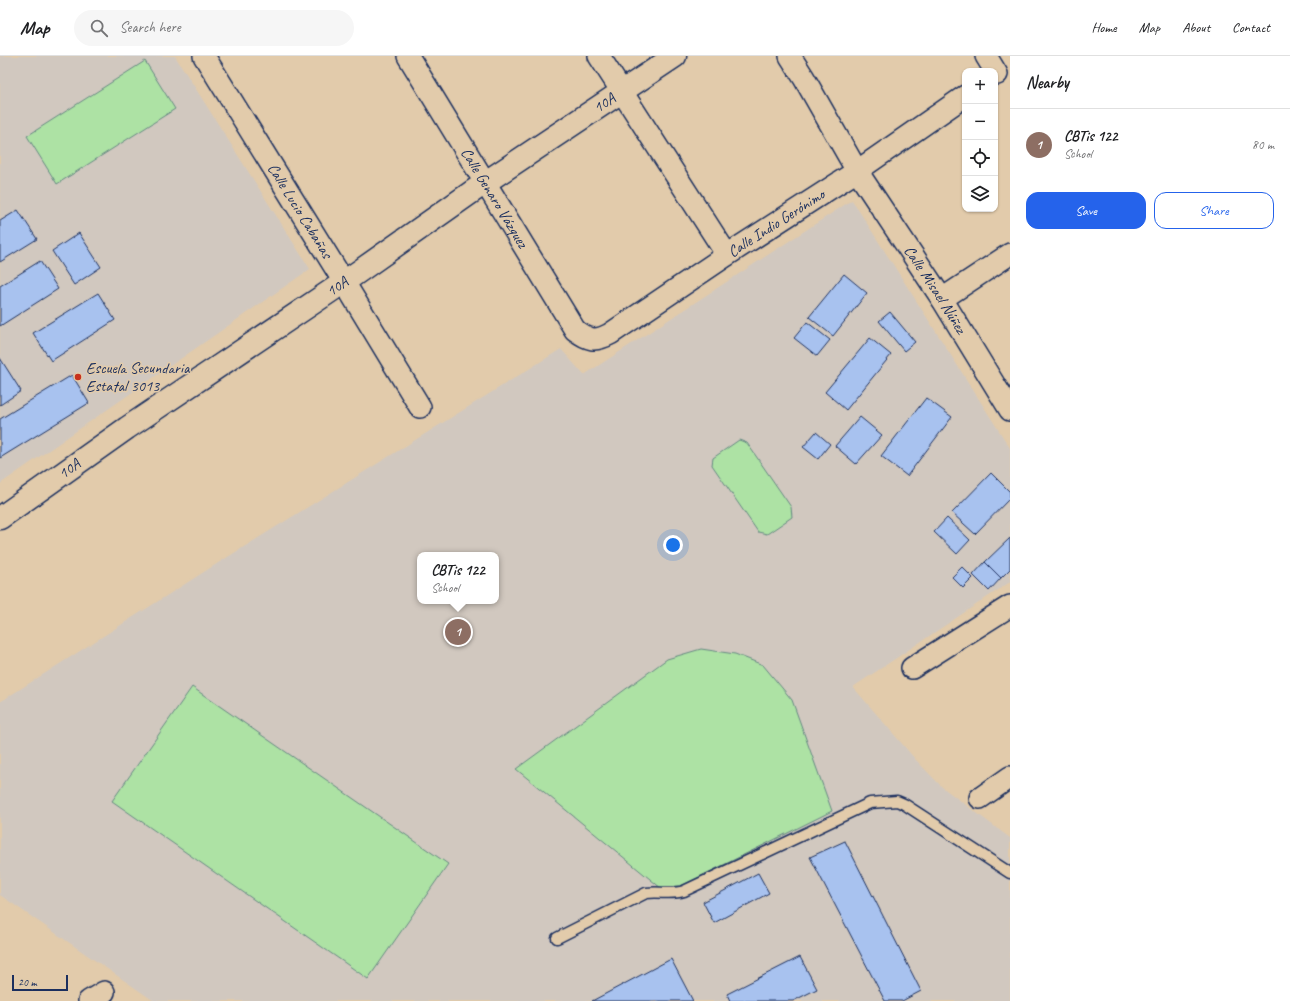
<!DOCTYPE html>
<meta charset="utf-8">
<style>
body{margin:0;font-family:Caveat,sans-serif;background:#f6f6f6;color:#202124}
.controls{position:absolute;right:12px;top:12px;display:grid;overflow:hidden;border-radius:8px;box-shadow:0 1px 3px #0004}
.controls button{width:36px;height:36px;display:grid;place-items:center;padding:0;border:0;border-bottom:1px solid #e0e0e0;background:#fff;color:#202124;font:20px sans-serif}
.scale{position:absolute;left:12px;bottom:10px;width:56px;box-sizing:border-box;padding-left:4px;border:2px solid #1b2f5e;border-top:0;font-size:11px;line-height:14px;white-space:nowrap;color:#1b2f5e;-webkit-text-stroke:3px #e2cbab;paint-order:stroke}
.you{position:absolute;left:673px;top:489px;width:14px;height:14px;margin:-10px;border:3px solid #fff;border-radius:50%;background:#1a73e8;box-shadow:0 0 0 6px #1a73e833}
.badge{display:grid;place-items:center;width:26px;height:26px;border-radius:50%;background:#2563eb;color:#fff;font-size:13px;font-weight:700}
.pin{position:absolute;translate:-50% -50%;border:2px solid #fff;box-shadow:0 1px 4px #0006}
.popup{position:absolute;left:417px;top:496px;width:82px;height:52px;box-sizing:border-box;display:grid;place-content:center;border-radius:8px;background:#fff;filter:drop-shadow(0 1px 3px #0005);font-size:13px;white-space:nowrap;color:#757577}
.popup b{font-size:15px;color:#202124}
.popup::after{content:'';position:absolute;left:50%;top:100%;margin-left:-8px;border:8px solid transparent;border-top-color:#fff}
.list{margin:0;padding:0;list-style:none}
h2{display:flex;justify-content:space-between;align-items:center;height:52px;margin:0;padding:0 16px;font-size:17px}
h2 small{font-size:13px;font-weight:400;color:#757577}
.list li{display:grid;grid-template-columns:26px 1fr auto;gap:12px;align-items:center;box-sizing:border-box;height:72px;padding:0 16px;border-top:1px solid #e0e0e0}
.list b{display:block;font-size:15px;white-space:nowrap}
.list p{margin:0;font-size:13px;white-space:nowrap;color:#757577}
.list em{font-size:13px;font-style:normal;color:#757577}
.actions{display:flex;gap:8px;padding:12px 16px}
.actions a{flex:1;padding:9px 0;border:1px solid #2563eb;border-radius:12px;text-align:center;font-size:14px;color:#2563eb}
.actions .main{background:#2563eb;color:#fff}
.icon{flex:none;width:22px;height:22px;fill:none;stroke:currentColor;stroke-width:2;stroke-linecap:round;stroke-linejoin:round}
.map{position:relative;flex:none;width:1010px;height:945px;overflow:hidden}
header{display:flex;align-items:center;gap:24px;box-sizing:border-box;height:56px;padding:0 20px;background:#fff;border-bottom:1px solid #e0e0e0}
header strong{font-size:19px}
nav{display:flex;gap:22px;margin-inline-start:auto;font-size:14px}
.search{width:280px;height:36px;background:#f6f6f6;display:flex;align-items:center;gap:10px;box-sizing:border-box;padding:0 14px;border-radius:22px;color:#757577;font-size:15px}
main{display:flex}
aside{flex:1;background:#fff}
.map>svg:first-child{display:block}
</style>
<header>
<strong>Map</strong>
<div class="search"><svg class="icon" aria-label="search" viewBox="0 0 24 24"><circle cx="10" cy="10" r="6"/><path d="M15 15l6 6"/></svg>Search here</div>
<nav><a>Home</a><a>Map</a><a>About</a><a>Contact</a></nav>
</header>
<main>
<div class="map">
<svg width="1010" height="945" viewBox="0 0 1010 945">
<rect width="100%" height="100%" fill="#e2cbab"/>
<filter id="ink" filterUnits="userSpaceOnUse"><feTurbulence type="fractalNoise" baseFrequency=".025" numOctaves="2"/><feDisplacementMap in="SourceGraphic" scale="8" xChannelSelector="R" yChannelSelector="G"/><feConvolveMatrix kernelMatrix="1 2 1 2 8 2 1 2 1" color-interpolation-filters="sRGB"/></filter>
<g filter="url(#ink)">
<path fill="#d1c8bf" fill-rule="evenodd" d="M 0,0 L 175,0 L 310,213 L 0,428 Z
M 852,144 L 1010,392 L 1010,526 L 853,631 L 916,704 L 942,731 L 1010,782 L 1010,945 L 154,945 L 0,839 L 0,646 L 207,514 L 561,293 L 584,319 ZM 420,499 L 496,499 L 496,545 L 420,545 Z"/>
<path fill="#ade2a4" stroke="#648881" d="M 145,5 L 175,53 L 57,128 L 27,80 Z
M 739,384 L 747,387 L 791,451 L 792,461 L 767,478 L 758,476 L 712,409 L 713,402 Z
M 701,593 L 735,598 L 763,609 L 792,644 L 832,755 L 667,837 L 516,713 L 667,603 Z
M 192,631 L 448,808 L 368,923 L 112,745 Z"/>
<path fill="#a8c2ef" stroke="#1b2f5e" d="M 18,154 L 37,183 L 0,206 L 0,165 Z
M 79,177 L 101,211 L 74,229 L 52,195 Z
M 40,205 L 58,233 L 0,270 L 0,230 Z
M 844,218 L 867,237 L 833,280 L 809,261 Z
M 98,237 L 115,264 L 51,305 L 33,277 Z
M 890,256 L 915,286 L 904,295 L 879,265 Z
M 807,266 L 830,284 L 817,300 L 794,282 Z
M 870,282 L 891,299 L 846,354 L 825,336 Z
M 0,302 L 21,335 L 0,349 Z
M 72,319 L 89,347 L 0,402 L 0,363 Z
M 926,342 L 952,361 L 907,420 L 881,400 Z
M 860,361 L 882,379 L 856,408 L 835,390 Z
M 816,376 L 830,388 L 818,403 L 803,391 Z
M 991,417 L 1010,436 L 1010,442 L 975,478 L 952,457 Z
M 947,462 L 970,484 L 957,498 L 934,476 Z
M 1010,482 L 1010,513 L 1001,522 L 985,506 Z
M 985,506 L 1001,522 L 989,535 L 973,519 Z
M 962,511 L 973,522 L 963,532 L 952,521 Z
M 845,785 L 921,935 L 902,945 L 885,945 L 810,801 Z
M 758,817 L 769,837 L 714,867 L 703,846 Z
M 800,901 L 817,933 L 793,945 L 730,945 L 727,938 Z
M 671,903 L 693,945 L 592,945 Z"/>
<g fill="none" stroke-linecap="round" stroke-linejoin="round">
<g stroke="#1b2f5e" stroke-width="13">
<path id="service" d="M 557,882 L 646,837 C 659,835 671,839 684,835 L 870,747 L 897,745 L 904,748 L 1010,817"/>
</g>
<g stroke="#1b2f5e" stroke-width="24">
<g id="minor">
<path id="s1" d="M 204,0 L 344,226 L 420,351"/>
<path id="s2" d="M 408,0 L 575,274 C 588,284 595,286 610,278 L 727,199 L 857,115 L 965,40"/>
<path d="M 599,0 L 727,199"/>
<path id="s3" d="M 790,0 L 804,22 L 857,115 L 942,243 L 1010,354"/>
<path d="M 986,0 L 997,18"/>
<path d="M 942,243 L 1010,198"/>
<path d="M 912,612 L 1010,550"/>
<path d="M 980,742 L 1010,721"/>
<path d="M 89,945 L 104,936"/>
</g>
</g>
<g stroke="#1b2f5e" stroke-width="25">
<g id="tertiary">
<path id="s4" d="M 0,462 L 127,372 L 344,226 L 486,126 L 675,0"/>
</g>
</g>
<use href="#service" stroke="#e2cbab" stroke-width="10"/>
<use href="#minor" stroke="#e2cbab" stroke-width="21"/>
<use href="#tertiary" stroke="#e2cbab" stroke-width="22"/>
</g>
</g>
<circle fill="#c8321e" stroke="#e2cbab" stroke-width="1.5" cx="78" cy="321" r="4"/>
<g text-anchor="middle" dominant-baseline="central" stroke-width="3" stroke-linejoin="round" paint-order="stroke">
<g font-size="16" fill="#1b2f5e" stroke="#e2cbab">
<text stroke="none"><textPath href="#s4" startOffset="733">10A</textPath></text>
<text stroke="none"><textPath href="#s2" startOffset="166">Calle Genaro Vázquez</textPath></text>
<text stroke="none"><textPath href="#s1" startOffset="182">Calle Lucio Cabañas</textPath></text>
<text stroke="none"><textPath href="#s2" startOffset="559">Calle Indio Gerónimo</textPath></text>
<text stroke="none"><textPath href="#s4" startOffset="409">10A</textPath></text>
<text stroke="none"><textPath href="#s3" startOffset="275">Calle Misael Núñez</textPath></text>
<text stroke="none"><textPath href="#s4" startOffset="85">10A</textPath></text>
</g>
<g font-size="16" fill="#1b2f5e" stroke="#e2cbab" text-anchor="start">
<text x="86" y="312">Escuela Secundaria<tspan x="86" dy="18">Estatal 3013</tspan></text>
</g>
</g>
</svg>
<div class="controls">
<button>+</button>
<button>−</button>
<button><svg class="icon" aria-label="locate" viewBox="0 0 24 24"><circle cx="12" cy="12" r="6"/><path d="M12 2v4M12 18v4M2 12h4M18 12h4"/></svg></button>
<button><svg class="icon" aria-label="layers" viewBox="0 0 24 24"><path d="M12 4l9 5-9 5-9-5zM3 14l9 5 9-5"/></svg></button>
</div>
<div class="scale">20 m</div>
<div class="you"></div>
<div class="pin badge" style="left:458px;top:576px;background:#8d6e63">1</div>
<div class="popup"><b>CBTis 122</b>School</div>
</div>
<aside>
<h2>Nearby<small></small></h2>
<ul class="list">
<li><span class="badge" style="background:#8d6e63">1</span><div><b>CBTis 122</b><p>School</p></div><em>80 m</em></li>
</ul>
<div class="actions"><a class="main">Save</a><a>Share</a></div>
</aside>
</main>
